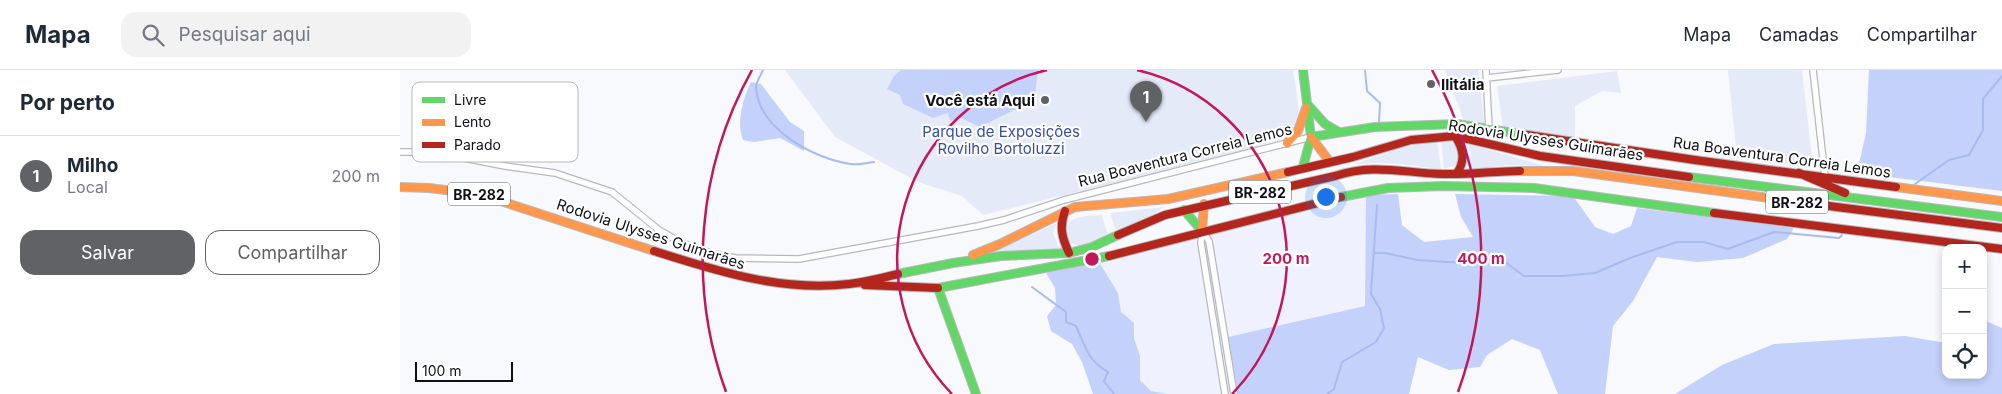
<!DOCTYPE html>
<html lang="pt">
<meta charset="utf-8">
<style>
body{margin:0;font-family:Inter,sans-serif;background:#f2f2f3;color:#1f2937}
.controls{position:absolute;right:15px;bottom:15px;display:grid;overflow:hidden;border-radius:10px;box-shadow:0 2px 8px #0003}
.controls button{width:45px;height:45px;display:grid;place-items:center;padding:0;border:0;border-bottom:1px solid #e0e1e3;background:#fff;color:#1f2937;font:25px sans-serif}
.scale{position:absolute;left:15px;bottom:12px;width:98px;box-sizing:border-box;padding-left:5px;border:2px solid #0f1116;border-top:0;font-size:14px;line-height:18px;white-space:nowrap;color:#0f1116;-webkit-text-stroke:4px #fff;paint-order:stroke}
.you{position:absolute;left:925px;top:126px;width:18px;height:18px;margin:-12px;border:4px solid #fff;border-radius:50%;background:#1a73e8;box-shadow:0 0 0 8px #1a73e833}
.badge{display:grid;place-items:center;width:32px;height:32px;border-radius:50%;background:#616266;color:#fff;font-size:16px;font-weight:700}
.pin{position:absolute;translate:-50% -41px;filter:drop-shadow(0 1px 2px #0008)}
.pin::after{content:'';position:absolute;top:26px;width:18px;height:15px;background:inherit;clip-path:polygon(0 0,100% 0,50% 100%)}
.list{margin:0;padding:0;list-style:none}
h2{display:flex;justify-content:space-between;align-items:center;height:65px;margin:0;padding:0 20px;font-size:21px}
h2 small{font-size:16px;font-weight:400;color:#747a83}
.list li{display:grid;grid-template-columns:32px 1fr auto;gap:15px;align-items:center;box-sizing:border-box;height:80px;padding:0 20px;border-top:1px solid #e0e1e3}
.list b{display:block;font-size:19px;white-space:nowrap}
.list p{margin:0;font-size:16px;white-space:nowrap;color:#747a83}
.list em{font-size:16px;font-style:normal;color:#747a83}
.actions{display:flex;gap:10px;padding:15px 20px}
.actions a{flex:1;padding:11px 0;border:1px solid #616266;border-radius:15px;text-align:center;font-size:18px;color:#616266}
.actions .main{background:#616266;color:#fff}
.icon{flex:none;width:28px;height:28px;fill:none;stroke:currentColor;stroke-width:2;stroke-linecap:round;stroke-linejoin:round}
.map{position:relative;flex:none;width:1602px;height:324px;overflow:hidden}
header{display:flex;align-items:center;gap:30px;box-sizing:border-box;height:70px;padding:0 25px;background:#fff;border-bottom:1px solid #e0e1e3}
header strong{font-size:24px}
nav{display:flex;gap:28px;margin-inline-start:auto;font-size:18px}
.search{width:350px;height:45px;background:#f2f2f3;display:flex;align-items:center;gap:12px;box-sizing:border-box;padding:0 18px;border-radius:15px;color:#747a83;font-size:19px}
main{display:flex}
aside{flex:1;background:#fff}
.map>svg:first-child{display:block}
</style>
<header>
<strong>Mapa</strong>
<div class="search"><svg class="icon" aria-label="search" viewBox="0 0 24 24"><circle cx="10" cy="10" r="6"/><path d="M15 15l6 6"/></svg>Pesquisar aqui</div>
<nav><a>Mapa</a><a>Camadas</a><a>Compartilhar</a></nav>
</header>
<main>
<aside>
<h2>Por perto<small></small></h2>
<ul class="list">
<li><span class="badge">1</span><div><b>Milho</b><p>Local</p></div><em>200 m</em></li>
</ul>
<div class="actions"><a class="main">Salvar</a><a>Compartilhar</a></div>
</aside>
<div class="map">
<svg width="1602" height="324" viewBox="0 0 1602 324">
<rect width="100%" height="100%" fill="#f8f9fc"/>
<path fill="#eff2fe" d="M 966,125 L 965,236 L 828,267 L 838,324 L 768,324 L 751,321 L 740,310 L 740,286 L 734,268 L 734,255 L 721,242 L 718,223 L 699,192 Z"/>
<path fill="#e4eaf8" d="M 385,0 L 893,0 L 899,39 L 896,56 L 885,68 L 831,84 L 583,145 L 562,126 L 518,112 L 435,67 Z
M 1045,0 L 1078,0 L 1085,56 L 1064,51 Z
M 1328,0 L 1402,0 L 1413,97 L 1337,88 Z
M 1217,1 L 1221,23 L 1202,21 L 1175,36 L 1175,68 L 1103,58 L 1097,16 Z
M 1041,70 L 1051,72 L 1058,78 L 1059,92 L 1056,95 L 1044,99 Z
M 1037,71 L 1041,99 C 1008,96 986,90 952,95 L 1003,77 Z
M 1066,73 L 1145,96 L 1107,95 L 1069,100 L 1071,84 Z
M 764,137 L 751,146 L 717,164 L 710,143 Z
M 702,145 L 708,167 L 681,176 L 670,173 L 666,168 L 665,156 C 675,145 688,146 702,145 Z
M 657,153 L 653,163 L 660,180 L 589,184 Z"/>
<path fill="#c3d1fb" d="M 501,0 L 638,0 L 635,25 L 616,39 L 580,57 L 561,48 L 550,51 L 548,43 L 533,48 L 503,34 L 500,25 L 487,19 L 494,6 Z
M 1469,0 L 1602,0 L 1602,121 L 1457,103 L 1466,63 Z
M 351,12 L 361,14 L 390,52 L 404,61 L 404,81 L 380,68 L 354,72 L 343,70 C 336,53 343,28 351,12 Z
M 998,124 L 1002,155 L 1024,172 L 1073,167 L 1061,147 L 1055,124 L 1173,126 L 1195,157 L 1213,164 L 1231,156 L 1237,138 L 1394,158 L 1387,169 L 1343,188 L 1297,192 L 1257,187 L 1233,231 L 1213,256 L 1205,324 L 1158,324 L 1140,280 L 1112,269 L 1087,285 L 1080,297 L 1049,300 L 1018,287 L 1009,324 L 838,324 L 828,267 L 965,236 L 966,125 Z
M 699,192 L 718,223 L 721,242 L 734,253 L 734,268 L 740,286 L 740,310 L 751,321 L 768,324 L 693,324 L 682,292 L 672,274 L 651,261 L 647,246 L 656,235 L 655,218 L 646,203 Z
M 1583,250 L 1602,258 L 1602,324 L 1275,324 L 1322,295 L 1374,274 L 1505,266 L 1546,273 L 1546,305 L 1583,305 Z"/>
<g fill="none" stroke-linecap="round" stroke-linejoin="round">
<path stroke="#a9baef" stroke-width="2" d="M 363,0 C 361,5 356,12 356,17 C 358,59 414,89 451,94 C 458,95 466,93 474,92
M 965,0 L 967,21 L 980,33 L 979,52
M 1515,114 L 1549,90 L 1569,85 L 1583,60 L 1583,29 L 1602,6
M 974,183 L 985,183 L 1017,190 L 1078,194
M 1105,192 L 1124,206 L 1162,206 L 1195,203 L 1230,188 L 1277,172 L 1304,172 L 1328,179 L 1374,162 L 1439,168 L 1442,165
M 632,217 L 666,242 L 666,252 L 676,256 C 685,276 688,291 708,302 L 704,311 L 714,324
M 927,324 L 934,319 L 942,292 L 976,272 L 984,258 L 980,239 L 971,224 L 977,135"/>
<g stroke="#b8b9bd" stroke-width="8">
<path id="street" d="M 1086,0 L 1089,60
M 1413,0 L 1425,107
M 1087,8 L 1158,0
M 0,82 L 33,82 L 105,96 L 155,103 L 212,122 L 259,160 L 280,172 L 314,184 L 336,188 L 399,189 L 578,156 L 604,150 L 664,130 L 911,67
M 825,324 L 801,173 L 802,161 L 809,171 L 834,324"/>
</g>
<g stroke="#b8b9bd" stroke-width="10">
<path id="fast" d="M 903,0 L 911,67 L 903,97
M 909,36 L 925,54 L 939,62
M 911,67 L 975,57 L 1057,54 L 1128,65
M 1289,107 L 1602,147
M 941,127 L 988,118 L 1043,116 L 1134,118 L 1314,143
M 784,140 L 802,161
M 498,204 L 553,193 L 601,186 L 669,183 L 692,177 L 718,165
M 576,324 L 538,218 L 709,186"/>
</g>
<g stroke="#b8b9bd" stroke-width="10">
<path id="slow" d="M 911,67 L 930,92
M 887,73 L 898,61 L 906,38
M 1120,101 L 1173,101 L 1413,134
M 0,117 L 29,118 L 79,124 L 254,181
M 1496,117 L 1602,131
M 802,161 L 804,134
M 573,185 L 600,174 L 675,137 L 768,129 L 888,102"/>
</g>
<g stroke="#b8b9bd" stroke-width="10">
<path id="jam" d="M 1128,65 L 1295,90 L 1496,117
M 1055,66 C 1063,78 1066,90 1057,103
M 888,102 L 953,87 L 1011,70 L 1055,66 L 1140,86 L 1289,107
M 1399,103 L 1445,123
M 1413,134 L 1602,158
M 665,141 C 659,157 662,168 669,183
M 1314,143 L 1602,179
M 718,165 L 765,145 L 935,106 C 973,93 1004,103 1043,104 C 1068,105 1095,101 1120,101
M 254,181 C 317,201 381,222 449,214 C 465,212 482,208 498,204
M 709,186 L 941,127
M 465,215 L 538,218"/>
</g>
<use href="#street" stroke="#fefeff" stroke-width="5.5"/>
<use href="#fast" stroke="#63d668" stroke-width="8"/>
<use href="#slow" stroke="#ff974d" stroke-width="8"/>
<use href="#jam" stroke="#b3261e" stroke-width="8"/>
</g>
<g fill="none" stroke="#c2185b" stroke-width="2.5">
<path d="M552 324A194 194 0 0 1 647 0M737 0A194 194 0 0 1 832 324"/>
<path d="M326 322A389 389 0 0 1 352 0M1032 0A389 389 0 0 1 1058 322"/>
</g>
<g fill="#616266" stroke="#fff" stroke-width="2">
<circle cx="1031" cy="14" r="5"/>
<circle cx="645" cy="30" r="5"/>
</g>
<g text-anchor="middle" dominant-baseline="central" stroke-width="4.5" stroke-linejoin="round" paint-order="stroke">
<g fill="#fff" stroke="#57585c" stroke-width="1">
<rect x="829" y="110.5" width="62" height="23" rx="4"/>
<rect x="48" y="112.5" width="62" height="23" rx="4"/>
<rect x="1366" y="120.5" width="62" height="23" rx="4"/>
</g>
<g font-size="14" font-weight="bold" fill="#0f1116">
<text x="860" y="122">BR-282</text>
<text x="79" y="124">BR-282</text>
<text x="1397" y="132">BR-282</text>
</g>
<g font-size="15" font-weight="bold" fill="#0f1116" stroke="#fff" text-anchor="start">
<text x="1041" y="14">Ilitália</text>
<text x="635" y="30" text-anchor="end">Você está Aqui</text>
</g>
<g font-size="15" fill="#384ea4" stroke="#fff">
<text x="601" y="61">Parque de Exposições<tspan x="601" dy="17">Rovilho Bortoluzzi</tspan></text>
</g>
<g font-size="15" fill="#0f1116" stroke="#fff">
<text transform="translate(1146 70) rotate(9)">Rodovia Ulysses Guimarães</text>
<text transform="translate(785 85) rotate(-14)">Rua Boaventura Correia Lemos</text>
<text transform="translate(1382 87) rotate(8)">Rua Boaventura Correia Lemos</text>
<text transform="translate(251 164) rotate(18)">Rodovia Ulysses Guimarães</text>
</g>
</g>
<rect x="12" y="12" width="166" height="80" rx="8" fill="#fff" stroke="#b7b8b9" stroke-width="1"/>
<rect x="22" y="27" width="23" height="6" fill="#63d668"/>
<rect x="22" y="49" width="23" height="7" fill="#ff974d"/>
<rect x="22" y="72" width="23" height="6" fill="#b3261e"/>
<g font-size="14" fill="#0f1116">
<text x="54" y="35">Livre</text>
<text x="54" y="57">Lento</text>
<text x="54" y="80">Parado</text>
</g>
<circle cx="692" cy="189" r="8" fill="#c2185b" stroke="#fff" stroke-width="2.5"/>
<g font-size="15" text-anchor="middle" font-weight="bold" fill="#c2185b" stroke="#fff" stroke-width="4.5" stroke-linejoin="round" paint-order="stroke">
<text x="886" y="194">200 m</text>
<text x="1081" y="194">400 m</text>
</g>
</svg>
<div class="controls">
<button>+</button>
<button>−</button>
<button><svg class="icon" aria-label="locate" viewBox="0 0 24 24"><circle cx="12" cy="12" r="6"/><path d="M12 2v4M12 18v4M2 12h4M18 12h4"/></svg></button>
</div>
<div class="scale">100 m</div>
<div class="you"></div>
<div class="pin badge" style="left:746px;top:52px">1</div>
</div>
</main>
